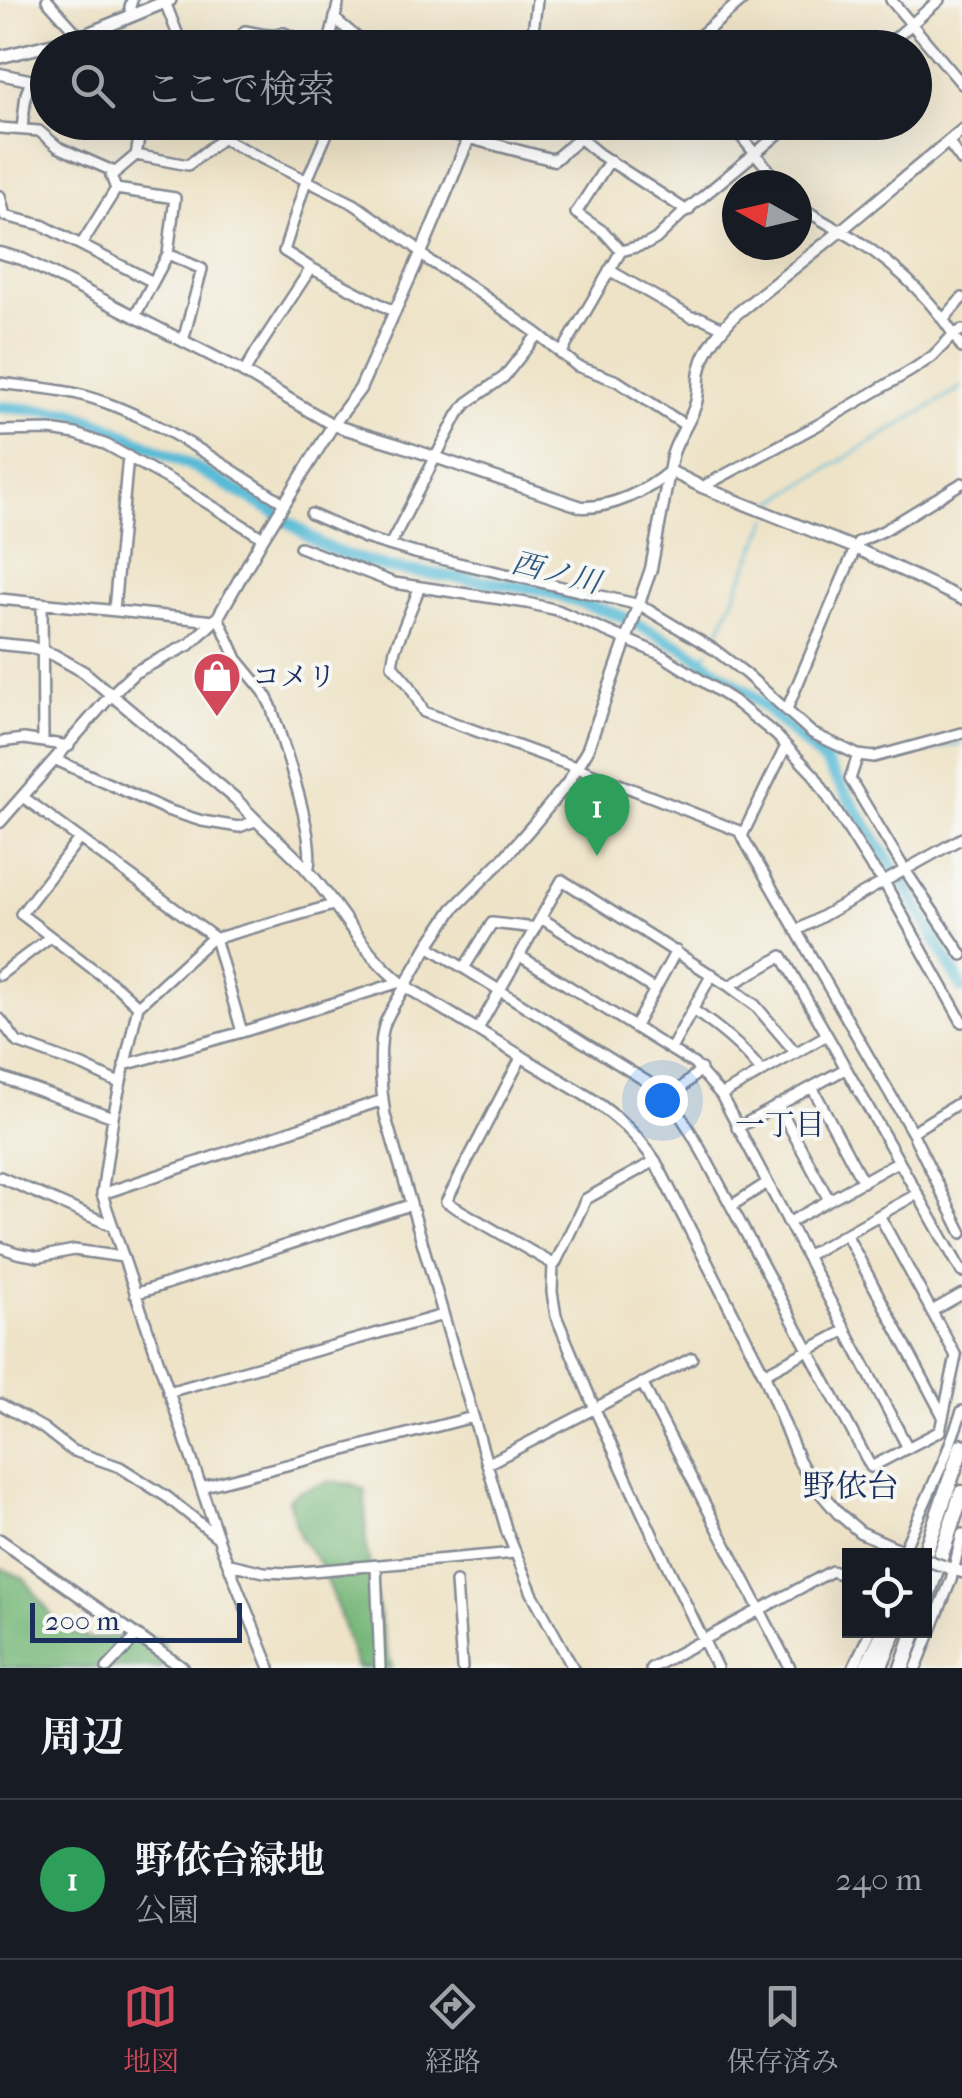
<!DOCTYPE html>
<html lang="ja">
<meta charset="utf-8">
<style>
body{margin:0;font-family:"IM FELL French Canon","Noto Serif JP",serif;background:#242831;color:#f1f3f6}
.controls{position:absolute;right:30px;bottom:30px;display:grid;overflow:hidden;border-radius:0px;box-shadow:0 10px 40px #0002}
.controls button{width:90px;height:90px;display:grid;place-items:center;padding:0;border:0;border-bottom:2px solid #363941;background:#171b24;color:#f1f3f6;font:50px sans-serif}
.compass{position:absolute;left:722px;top:170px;width:90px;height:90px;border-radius:50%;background:#171b24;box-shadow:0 10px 40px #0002;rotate:278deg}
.scale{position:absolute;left:30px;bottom:25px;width:212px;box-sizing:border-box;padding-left:10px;border:5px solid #1b2f5e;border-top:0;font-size:28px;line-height:35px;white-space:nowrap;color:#1b2f5e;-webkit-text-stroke:8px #f6f6f2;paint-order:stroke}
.you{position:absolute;left:662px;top:1100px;width:35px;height:35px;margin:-25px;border:8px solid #fff;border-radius:50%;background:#1a73e8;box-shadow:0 0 0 15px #1a73e833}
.badge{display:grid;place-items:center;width:65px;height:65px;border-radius:50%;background:#d1495b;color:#fff;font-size:32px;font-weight:700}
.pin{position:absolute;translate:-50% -82px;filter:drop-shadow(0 2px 5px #0008)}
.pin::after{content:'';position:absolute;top:52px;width:35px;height:30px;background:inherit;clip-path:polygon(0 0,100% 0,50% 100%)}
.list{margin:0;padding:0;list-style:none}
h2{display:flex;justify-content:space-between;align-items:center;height:130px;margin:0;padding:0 40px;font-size:42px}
h2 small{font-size:32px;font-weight:400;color:#9ea1a6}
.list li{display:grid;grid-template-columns:65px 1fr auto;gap:30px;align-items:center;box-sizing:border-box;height:160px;padding:0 40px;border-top:2px solid #363941}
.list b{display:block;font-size:38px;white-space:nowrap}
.list p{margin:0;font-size:32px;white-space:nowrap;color:#9ea1a6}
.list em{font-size:32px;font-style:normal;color:#9ea1a6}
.icon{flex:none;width:55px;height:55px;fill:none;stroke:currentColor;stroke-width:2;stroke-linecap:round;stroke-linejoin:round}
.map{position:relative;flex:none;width:962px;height:1668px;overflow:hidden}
.search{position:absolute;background:#171b24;box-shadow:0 10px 40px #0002;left:30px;right:30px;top:30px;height:110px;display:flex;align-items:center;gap:25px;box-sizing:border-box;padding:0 35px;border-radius:55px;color:#9ea1a6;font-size:38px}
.sheet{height:290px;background:#171b24}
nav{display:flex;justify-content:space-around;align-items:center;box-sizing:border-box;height:140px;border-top:2px solid #363941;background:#171b24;font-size:28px;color:#9ea1a6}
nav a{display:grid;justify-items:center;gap:5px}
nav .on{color:#d1495b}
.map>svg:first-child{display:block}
</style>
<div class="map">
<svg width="962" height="1668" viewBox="0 0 962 1668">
<rect width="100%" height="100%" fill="#f6f6f2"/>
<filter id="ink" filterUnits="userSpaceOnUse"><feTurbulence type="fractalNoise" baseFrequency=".01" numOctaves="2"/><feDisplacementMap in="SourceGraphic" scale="20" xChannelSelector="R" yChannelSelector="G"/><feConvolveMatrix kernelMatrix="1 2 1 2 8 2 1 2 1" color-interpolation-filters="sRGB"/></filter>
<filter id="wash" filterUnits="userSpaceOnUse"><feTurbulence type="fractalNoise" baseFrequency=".0048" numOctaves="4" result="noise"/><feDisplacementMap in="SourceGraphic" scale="40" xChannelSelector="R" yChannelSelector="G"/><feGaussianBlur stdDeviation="2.25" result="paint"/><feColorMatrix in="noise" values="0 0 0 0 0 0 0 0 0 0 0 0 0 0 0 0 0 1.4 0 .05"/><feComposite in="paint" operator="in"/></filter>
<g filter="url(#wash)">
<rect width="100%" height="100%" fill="#eee3c7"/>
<path fill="#78b87a" stroke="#4a746c" stroke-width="2.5" d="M 329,1482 L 352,1484 L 365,1490 L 366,1547 L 384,1641 L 392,1668 L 357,1668 L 339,1612 L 319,1563 L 301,1539 L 288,1500 L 297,1492 Z
M 0,1568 L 24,1578 L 54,1619 L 70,1632 L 90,1639 L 136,1634 L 161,1639 L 166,1651 L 161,1668 L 0,1668 Z"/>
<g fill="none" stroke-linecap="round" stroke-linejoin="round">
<path stroke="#59bbd7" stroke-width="2.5" d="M 771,509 L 775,501 L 962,387
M 713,645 L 768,519
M 702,660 L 708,651
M 818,755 L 854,762
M 861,763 L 872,765 L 962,743"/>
<path stroke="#59bbd7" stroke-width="12" d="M 0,407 L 73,413 L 104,425 L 194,467 L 273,511 L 320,544 L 342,554 L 389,568 L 538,589 L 621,616 L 686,649 L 754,697 L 826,763 L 908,890 L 962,988"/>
</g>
</g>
<g filter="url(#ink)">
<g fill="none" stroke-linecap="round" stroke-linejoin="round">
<g stroke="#848992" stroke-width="14">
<path id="minor" d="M 47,0 L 80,37
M 891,0 L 962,84
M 165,2 L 183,48
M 132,15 L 130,7 L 132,0
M 335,19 L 360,40 L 396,48
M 533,37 L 569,48
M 234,48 L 245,31 L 266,35 L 284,33 L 318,48
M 328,48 L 339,0
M 531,48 L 537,0
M 884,48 L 939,0
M 142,122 L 136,155 L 188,165 L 223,138
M 215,122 L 223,138 L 233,144 L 354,204 L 414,246 L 428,260 L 461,280 L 538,334 L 577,366 L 617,381 L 685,425
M 332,122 L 304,187 L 284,251 L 311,268 L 395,312
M 560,122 L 599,154 L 684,209 L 689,210
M 729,122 L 781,185
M 0,128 L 39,131 L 58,147 L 115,172
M 22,129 L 26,94 L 31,81
M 469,138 L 476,122
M 948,142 L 962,161
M 610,160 L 576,213 L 604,232 L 621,251
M 0,196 L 5,216 L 42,225 L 153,282
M 797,203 C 815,219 838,228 858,241 C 901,269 936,304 962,348
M 81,245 L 116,189
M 168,254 L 202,269 L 183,341
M 609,270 L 691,317 L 702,318 L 723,328
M 135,316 L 168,254 L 175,198 L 116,189 L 111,176 L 136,155
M 943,320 L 962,298
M 561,354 L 621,251 L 647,244 L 656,239 L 684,212 L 793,122
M 244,373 L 256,352 L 311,268
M 0,383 C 28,387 58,388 85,396 C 158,417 221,464 284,503
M 0,431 L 50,430 L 76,434 L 107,445 L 177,484 L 263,538
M 702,487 L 816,426 L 912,370 L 933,356 L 954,334 L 962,330
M 311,514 L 365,538 L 415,553 L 640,605 L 715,650 L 745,673 L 812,733 L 858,755 L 874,757 L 962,733
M 390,545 L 458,414 L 467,403 L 504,377 L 538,334
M 300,547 L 394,583 L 527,603 L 557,610 L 660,654 L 734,701 L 776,735 L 814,775 L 871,866 L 884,882 L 962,1022
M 419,589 L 395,649 L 392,665 L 410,686 L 424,712 L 578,768 L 739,831 L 912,1132 L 962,1233
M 0,599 L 214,621
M 42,603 L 43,741
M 114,610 L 128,456
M 218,617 L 237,659 L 264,692 L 271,706 C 282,742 318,839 308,871
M 787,709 L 858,542 L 883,531 L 962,483
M 0,742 L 24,739 L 69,746
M 858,755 L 850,779 L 905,870 L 962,955
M 56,760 L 167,810 L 202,821 L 239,827 L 255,821
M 23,797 L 215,938 L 242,1032
M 742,836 L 786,746
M 79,839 L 21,914 L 118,988 L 138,1006
M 541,918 L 655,990
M 796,931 L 962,838
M 428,946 L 659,1089 C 679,1110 692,1134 706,1159 L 871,1467 L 940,1431 L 956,1356 L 879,1215
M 520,956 L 694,1064 L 721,1095 L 908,1448
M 464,968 L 492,923 L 535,928
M 0,975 L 50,937
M 405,986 C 399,998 390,1010 385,1023 C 377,1046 381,1090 385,1115 L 507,1532 L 532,1593 L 573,1668
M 729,986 L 782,956 L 962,1272
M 693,1010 C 719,1028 742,1046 762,1072
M 0,1019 L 17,1042 L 83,1066 L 119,1083
M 635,1026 L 676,951
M 478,1029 L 562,880 L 729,986 L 755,1005 L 796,1053
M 671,1049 L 712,974
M 522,1056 L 446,1202 L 553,1264
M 124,1065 L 242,1032 L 400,982
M 0,1077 L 113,1117
M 812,1087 L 863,1182
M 721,1095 L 827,1035
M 669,1100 L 701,1069
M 778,1105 L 829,1200
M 737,1128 L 845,1069
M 912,1132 L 962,1101
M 655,1161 L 586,1199 L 555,1264 L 553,1264 L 552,1292 L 556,1316 L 597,1414 L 654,1538 L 717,1668
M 0,1177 L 113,1226
M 102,1194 L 383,1100
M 731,1206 L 767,1183
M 788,1223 L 899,1161
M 846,1234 L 943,1416
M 0,1247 L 17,1253 L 39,1257 L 74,1250 L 123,1257
M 806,1256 L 917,1194
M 135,1294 L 410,1205
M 932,1311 L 962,1294
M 764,1374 L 846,1330
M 642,1383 L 790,1668
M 168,1392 L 443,1315
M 0,1404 L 43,1428 L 71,1450 L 120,1467 L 167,1497 L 216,1536
M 487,1464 L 692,1358
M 201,1487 L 473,1417
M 901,1556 L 944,1460 L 962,1411
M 230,1564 L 264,1572 L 289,1573 L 515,1553
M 376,1566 L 380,1668
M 456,1582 L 462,1668
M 107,1668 L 137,1636
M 270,1668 L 222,1549 L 102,1194 L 113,1117 L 138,1006 L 210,940 L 333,905
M 651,1668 L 832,1571 L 850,1578
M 853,1668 L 871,1630
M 916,1668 L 951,1580 L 962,1534"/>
</g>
<g stroke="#848992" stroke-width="15">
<path id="tertiary" d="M 686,48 L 742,0
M 0,74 L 48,84
M 408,122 L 554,160 L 599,122
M 0,253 L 22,259 L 46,271 L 238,369 L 333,425 L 399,445 L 582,507 C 611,508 647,491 669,472
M 670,471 L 702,487 L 855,548 L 962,599
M 0,644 L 30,647 L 54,655 L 84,672 L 236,799 C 259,826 287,846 309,872 C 343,911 362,953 405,986 L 590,1098 C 617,1117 636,1133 655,1161 L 764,1374 L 798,1459 L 810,1480 L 838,1513 L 860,1532 L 914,1556
M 0,822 L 112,694 L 135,672 L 190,644 L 218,617 L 263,538 L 333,425 L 360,389 L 421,253 L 469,138
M 405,986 L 428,946 L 453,909 L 505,857 L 534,824 L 567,784 L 587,751 L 651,569 L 672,456 C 677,438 689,424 695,406 C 700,393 697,380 701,367 C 705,348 722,329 735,315 L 833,237 L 962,130
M 0,1540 L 183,1668
M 943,1566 L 962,1572"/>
</g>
<g stroke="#848992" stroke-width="16">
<path id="secondary" d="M 0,57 L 80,37 L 170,0"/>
</g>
<g stroke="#848992" stroke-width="19">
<path id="trunk" d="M 924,1556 L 962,1446
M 924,1605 L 962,1493
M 866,1668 L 885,1630
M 879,1668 L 895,1630
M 902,1668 L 915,1630"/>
</g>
<use href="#minor" stroke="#fff" stroke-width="9"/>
<use href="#tertiary" stroke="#fff" stroke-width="10"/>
<use href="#secondary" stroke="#fff" stroke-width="11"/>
<use href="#trunk" stroke="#fff" stroke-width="14"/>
<g stroke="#848992" stroke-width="15" stroke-linecap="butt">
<path id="tertiary-bridge" d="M 924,1559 L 943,1566"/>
</g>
<use href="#tertiary-bridge" stroke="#fff" stroke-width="10"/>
</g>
</g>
<defs>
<g id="shop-pin" transform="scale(2.5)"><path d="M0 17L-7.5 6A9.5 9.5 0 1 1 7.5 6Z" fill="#d1495b" stroke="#f6f6f2"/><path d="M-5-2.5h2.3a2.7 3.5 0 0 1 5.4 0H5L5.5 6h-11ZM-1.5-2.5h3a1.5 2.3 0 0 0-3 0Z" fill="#fff"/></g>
</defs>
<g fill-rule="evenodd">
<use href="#shop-pin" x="217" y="676"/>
</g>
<g text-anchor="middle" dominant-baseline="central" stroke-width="8" stroke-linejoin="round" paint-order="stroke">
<g font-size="28" fill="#1b2f5e" stroke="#f6f6f2" text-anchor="start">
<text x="252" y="676">コメリ</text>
</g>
<g font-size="30" font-style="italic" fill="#2e5982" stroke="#f6f6f2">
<text transform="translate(556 573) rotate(14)">西ノ川</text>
</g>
<g font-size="30" fill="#1b2f5e" stroke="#f6f6f2">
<text x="780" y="1125">一丁目</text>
</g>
<g font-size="32" fill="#1b2f5e" stroke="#f6f6f2">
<text x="851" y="1486">野依台</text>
</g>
</g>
</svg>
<div class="controls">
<button><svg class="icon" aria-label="locate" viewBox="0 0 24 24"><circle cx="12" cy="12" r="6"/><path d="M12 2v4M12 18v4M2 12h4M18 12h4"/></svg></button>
</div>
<svg class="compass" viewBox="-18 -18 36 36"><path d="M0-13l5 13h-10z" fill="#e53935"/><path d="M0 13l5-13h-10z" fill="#9ea1a6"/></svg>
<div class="scale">200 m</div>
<div class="you"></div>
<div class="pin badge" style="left:597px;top:856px;background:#2e9e5b">1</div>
<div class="search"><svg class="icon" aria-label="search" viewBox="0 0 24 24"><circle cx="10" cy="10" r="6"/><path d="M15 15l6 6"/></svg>ここで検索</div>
</div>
<section class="sheet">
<h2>周辺<small></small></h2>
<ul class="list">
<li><span class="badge" style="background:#2e9e5b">1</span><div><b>野依台緑地</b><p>公園</p></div><em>240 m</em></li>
</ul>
</section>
<nav>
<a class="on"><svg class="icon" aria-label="map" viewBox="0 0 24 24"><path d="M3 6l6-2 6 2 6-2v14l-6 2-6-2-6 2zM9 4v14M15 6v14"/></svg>地図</a>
<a><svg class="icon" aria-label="directions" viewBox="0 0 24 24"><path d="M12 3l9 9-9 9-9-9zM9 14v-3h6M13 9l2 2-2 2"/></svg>経路</a>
<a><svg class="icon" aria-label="saved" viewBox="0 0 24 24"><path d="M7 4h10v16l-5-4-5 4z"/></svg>保存済み</a>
</nav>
